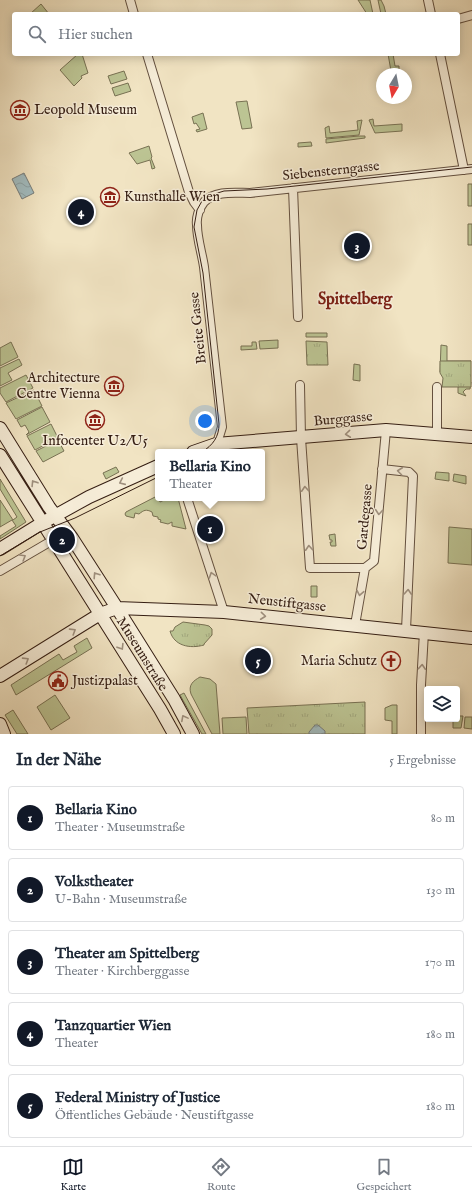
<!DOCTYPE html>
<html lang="de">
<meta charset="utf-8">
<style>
body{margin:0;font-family:"IM FELL English",serif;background:#f2f2f3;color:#1f2937}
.controls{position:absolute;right:12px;bottom:12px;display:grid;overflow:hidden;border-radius:4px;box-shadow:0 2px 10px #0003}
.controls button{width:36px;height:36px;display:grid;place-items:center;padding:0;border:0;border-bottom:1px solid #e0e1e3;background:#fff;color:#1f2937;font:20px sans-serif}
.compass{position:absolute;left:376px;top:68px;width:36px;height:36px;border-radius:50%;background:#fff;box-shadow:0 2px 10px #0003;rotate:190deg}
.you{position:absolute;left:205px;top:421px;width:14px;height:14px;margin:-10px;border:3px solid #fff;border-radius:50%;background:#1a73e8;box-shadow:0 0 0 6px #1a73e833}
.badge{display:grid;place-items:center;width:26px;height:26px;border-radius:50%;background:#111827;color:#fff;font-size:13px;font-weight:700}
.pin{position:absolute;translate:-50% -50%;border:2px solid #fff;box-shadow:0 1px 4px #0006}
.popup{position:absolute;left:155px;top:449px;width:110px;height:52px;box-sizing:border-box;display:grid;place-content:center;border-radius:4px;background:#fff;filter:drop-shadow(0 1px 3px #0005);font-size:13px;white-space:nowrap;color:#747a83}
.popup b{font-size:15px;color:#1f2937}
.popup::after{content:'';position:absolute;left:50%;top:100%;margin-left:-8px;border:8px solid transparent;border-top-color:#fff}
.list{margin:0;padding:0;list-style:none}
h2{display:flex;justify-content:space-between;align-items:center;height:52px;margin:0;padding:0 16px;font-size:17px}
h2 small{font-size:13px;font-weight:400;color:#747a83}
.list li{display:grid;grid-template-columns:26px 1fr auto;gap:12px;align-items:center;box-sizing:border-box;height:64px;margin:0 8px 8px;padding:0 8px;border:1px solid #e0e1e3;border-radius:4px}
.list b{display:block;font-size:15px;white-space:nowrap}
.list p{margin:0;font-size:13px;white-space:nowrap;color:#747a83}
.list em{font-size:13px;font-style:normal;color:#747a83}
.icon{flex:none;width:22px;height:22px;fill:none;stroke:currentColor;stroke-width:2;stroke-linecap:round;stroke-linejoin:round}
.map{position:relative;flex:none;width:472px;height:734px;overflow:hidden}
.search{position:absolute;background:#fff;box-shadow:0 2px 10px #0003;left:12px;right:12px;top:12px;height:44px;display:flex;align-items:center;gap:10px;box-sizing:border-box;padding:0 14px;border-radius:4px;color:#747a83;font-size:15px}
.sheet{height:412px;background:#fff}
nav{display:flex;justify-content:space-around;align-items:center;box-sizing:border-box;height:56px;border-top:1px solid #e0e1e3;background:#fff;font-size:11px;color:#747a83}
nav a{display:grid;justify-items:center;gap:2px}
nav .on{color:#111827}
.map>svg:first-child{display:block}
</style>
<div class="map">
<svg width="472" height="734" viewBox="0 0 472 734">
<defs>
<pattern id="park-tufts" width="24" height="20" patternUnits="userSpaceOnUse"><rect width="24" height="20" fill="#bcc493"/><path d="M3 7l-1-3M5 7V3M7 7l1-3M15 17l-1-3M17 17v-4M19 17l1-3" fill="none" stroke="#a2a87e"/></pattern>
<pattern id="water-waves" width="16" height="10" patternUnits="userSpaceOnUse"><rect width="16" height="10" fill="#a1bbbf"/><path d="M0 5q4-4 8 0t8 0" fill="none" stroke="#8ba0a3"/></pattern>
</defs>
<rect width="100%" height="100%" fill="#f1e4c3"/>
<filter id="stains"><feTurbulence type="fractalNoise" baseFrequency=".005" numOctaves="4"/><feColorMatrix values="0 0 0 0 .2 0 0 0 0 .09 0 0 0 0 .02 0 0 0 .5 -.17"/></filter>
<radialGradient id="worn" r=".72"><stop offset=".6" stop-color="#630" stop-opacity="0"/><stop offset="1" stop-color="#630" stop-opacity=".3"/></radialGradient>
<path fill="#bcc493" stroke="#787153" d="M 358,0 L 370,0 L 373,14 L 367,14 Z
M 378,0 L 381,0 L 384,6 L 386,14 L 381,14 Z
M 41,4 L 49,14 L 30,14 Z
M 78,54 L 82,54 L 88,73 L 81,76 L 82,78 L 74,86 L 60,70 Z
M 388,54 L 393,54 L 395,66 L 399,66 L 399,69 L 391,71 Z
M 124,71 L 127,79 L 111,84 L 108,76 Z
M 128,83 L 131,91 L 115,96 L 112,88 Z
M 247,101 L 252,128 L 242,129 L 236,102 Z
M 203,113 L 207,129 L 197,132 L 196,130 L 200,129 L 196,123 L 194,124 L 192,117 Z
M 373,119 L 374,126 L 402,124 L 402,131 L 375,133 L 369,120 Z
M 362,120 L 359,135 L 326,138 L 325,128 L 329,126 L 330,133 L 358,130 L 357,121 Z
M 359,136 L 365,136 L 365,138 L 326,143 L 326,139 Z
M 311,142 L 312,146 L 298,147 L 298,143 Z
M 149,146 L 152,157 L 151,158 L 155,168 L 152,169 L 150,160 L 137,164 L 129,153 Z
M 468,184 L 472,184 L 472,206 L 468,206 Z
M 468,224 L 472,224 L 472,245 L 468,245 Z
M 306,333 L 327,333 L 327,337 L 306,337 Z
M 278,340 L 278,348 L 260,349 L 259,341 Z
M 11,342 L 18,357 L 0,366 L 0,348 Z
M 252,342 L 256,342 L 257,349 L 241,350 L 241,346 L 252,346 Z
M 441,345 L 447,346 L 447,361 L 471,361 L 440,372 Z
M 19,359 L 22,365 L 8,373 L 12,380 L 0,386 L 0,368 Z
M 354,364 L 360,365 L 360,381 L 353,380 Z
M 26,375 L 33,388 L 6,402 L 0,393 L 0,388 Z
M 471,382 L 470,389 L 466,389 L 463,392 L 466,396 L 458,393 L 458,387 Z
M 34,390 L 42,406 L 16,419 L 6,403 Z
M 42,407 L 50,422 L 26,435 L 29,432 L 25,425 L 21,427 L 17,420 Z
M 51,424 L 58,438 L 35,450 L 27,436 Z
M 58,440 L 64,451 L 43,462 L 36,451 Z
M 116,467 L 119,472 L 106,479 L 103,473 Z
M 436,472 L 449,473 L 449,481 L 435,479 Z
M 454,474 L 466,476 L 466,484 L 453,481 Z
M 0,479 L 26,522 L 0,539 L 0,536 L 16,526 L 12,520 L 0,527 L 0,500 L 13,520 L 17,517 L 0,489 Z
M 157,496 L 160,502 L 168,498 L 178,498 L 186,529 L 172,526 L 172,522 L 168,524 L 160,522 L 161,520 L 158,519 L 158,517 L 153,516 L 152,512 C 146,509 144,510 139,514 L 135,513 L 134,518 L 126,516 L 125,514 L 126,512 Z
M 449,527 L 472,529 L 472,565 L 448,563 Z
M 335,534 L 336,546 L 331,546 L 330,542 L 332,542 L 332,540 L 330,540 L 329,535 Z
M 311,586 L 317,586 L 317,597 L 311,597 Z
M 87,638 L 92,648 L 16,695 L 11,685 L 59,654 L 63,660 L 77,652 L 74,646 Z
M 200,677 L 210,679 L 216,684 L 220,734 L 212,734 L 191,694 C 188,685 193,681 200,677 Z
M 184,693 L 206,734 L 202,734 L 180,695 Z
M 55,695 L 70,718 L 51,730 L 37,707 Z
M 392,705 L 397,705 L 397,734 L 392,734 L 392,721 L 385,720 L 385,708 Z
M 13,710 L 28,734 L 17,734 L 5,715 Z
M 457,716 L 463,716 L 461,728 L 453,728 L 453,719 L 457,719 Z
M 246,717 L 247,734 L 223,734 L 222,718 Z
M 465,717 L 472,717 L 472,729 L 464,728 Z"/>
<path fill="url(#park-tufts)" stroke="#787153" d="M 306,341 L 327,342 L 328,365 L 307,365 Z
M 440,361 L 471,361 L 471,387 L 442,387 L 443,378 L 440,373 Z
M 183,622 L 205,625 L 209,626 L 212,629 L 212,635 L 204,644 L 204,645 C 190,649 174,646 170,631 L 173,631 L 175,627 Z
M 365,702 L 365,734 L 249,734 L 247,708 Z"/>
<path fill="url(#water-waves)" stroke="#767c7a" d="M 24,173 L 34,193 L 22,199 L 12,179 Z
M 315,725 L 318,725 L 325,731 L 325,734 L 309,734 L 309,732 Z"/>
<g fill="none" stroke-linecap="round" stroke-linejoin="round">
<g stroke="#64503f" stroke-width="10">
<path id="street" d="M 130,0 L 134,14
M 428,0 L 431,14
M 458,19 L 472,15
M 147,54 L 189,192 L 194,202 L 200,210
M 440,54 L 464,170
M 293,188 L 298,317
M 300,385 L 301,438 L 310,568 L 365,568
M 437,387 L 437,434
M 213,446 L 218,440 L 222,427 C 216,374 210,321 204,267 C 202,253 197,239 197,225 C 196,218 199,208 204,202 C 215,190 236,193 250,193 L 472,169
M 382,469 L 409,472 L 413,476 L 406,630
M 187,498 L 224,612
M 0,571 L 53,540
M 355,625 L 365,568 L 374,561 L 386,430
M 421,734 L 421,685 L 424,632"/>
</g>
<g stroke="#351e13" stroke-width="14">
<path id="secondary" d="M 0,428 L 49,507 L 72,538 L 117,608 L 174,699 L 193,734
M 193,452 L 216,444 L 386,430 L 472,437
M 0,455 L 160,709 L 174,734
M 0,549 L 42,523 L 89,497 L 158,466
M 0,676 L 100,614 L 117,608 L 224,612 L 472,638
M 0,724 L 4,734"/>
</g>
<use href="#street" stroke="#f6edd8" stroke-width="8"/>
<use href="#secondary" stroke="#f6edd8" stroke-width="12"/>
<path stroke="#351e13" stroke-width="1" d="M 202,452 C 213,445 219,437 219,424 L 203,273 L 194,227 L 197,210 L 202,201 L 211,195 L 224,191 L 267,189 L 472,167
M 0,556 L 40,532 L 75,518 L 158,477"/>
</g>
<defs><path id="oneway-chevron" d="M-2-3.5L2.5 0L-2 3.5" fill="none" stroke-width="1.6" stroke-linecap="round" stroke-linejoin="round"/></defs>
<g stroke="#9f907f">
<use href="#oneway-chevron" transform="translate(348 434) rotate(174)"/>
<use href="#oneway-chevron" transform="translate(400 471) rotate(-173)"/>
<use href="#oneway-chevron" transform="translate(122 482) rotate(156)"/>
<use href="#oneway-chevron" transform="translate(34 483) rotate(-122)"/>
<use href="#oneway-chevron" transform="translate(305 489) rotate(-94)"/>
<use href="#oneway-chevron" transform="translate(379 512) rotate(95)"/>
<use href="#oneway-chevron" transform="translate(309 548) rotate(-94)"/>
<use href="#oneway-chevron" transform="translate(23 557) rotate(-31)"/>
<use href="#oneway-chevron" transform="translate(96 575) rotate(-123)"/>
<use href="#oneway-chevron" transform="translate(212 575) rotate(-108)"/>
<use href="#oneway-chevron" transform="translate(408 592) rotate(-87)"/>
<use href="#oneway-chevron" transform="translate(360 593) rotate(101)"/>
<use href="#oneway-chevron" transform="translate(263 616) rotate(6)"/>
<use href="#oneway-chevron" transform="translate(73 631) rotate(-32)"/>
<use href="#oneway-chevron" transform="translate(121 647) rotate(58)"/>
<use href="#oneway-chevron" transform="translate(26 660) rotate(-32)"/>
<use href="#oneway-chevron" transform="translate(422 667) rotate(-86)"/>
<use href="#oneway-chevron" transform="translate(184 718) rotate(-118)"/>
</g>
<defs>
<g id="museum-ring" transform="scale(1)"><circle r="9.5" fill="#f6edd8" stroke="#8f2418" stroke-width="1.5"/><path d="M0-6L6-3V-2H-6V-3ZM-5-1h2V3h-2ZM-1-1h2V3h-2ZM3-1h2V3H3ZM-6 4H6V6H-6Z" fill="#8f2418"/></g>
<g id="church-ring" transform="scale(1)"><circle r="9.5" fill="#f6edd8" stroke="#8f2418" stroke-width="1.5"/><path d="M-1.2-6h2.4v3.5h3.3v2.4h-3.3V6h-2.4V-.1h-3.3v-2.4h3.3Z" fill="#8f2418"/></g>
<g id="civic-ring" transform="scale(1)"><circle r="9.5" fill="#f6edd8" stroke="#8f2418" stroke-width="1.5"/><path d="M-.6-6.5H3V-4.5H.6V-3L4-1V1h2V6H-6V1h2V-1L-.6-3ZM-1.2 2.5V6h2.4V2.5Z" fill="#8f2418"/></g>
</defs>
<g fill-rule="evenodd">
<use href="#museum-ring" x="20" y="110"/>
<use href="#museum-ring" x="110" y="197"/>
<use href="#museum-ring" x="114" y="386"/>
<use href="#museum-ring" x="95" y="420"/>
<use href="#church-ring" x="391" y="661"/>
<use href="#civic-ring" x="58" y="681"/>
</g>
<g text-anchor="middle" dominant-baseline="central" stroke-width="3" stroke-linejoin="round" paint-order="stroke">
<g font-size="14" fill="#351e13" stroke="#f6edd8" text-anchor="start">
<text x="34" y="110">Leopold Museum</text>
<text x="124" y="197">Kunsthalle Wien</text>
<text x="100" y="378" text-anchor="end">Architecture<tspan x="100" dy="16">Centre Vienna</tspan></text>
<text x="95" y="441" text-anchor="middle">Infocenter U2/U5</text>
<text x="377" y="661" text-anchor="end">Maria Schutz</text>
<text x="72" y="681">Justizpalast</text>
</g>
<g font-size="14" fill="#351e13" stroke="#f6edd8">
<text transform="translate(331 171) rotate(-6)">Siebensterngasse</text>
<text transform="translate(198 328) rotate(-96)">Breite Gasse</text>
<text transform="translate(343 419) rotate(-5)">Burggasse</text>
<text transform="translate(365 517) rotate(-85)">Gardegasse</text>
<text transform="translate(287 603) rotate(6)">Neustiftgasse</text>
<text transform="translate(142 654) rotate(58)">Museumstraße</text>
</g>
<g font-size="16" font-weight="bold" fill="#7a1f14" stroke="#f6edd8">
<text x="355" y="300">Spittelberg</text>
</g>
</g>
<rect width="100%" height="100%" filter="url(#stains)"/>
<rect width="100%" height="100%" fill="url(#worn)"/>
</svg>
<div class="controls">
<button><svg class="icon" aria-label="layers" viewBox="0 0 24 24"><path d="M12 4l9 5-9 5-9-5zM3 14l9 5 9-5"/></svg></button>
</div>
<svg class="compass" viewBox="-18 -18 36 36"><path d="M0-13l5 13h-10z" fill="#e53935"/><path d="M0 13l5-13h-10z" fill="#747a83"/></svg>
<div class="you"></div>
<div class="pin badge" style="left:210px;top:529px">1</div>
<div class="popup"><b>Bellaria Kino</b>Theater</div>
<div class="pin badge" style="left:62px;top:540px">2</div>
<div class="pin badge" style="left:357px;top:246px">3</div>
<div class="pin badge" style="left:81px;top:212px">4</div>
<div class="pin badge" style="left:258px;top:661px">5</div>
<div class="search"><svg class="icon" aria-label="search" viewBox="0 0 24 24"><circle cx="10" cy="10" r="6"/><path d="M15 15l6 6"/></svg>Hier suchen</div>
</div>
<section class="sheet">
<h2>In der Nähe<small>5 Ergebnisse</small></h2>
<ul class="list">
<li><span class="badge">1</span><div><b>Bellaria Kino</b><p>Theater · Museumstraße</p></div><em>80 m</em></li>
<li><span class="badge">2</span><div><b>Volkstheater</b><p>U-Bahn · Museumstraße</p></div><em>130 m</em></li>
<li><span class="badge">3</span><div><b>Theater am Spittelberg</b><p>Theater · Kirchberggasse</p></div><em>170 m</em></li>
<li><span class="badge">4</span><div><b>Tanzquartier Wien</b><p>Theater</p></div><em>180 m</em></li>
<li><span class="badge">5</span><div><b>Federal Ministry of Justice</b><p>Öffentliches Gebäude · Neustiftgasse</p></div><em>180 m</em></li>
</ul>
</section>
<nav>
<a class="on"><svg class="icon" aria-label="map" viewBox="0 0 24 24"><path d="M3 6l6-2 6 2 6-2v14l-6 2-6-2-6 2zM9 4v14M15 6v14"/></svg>Karte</a>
<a><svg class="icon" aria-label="directions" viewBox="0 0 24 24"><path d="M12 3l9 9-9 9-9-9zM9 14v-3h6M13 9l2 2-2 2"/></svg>Route</a>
<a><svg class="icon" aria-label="saved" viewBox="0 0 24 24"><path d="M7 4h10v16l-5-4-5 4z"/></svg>Gespeichert</a>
</nav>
